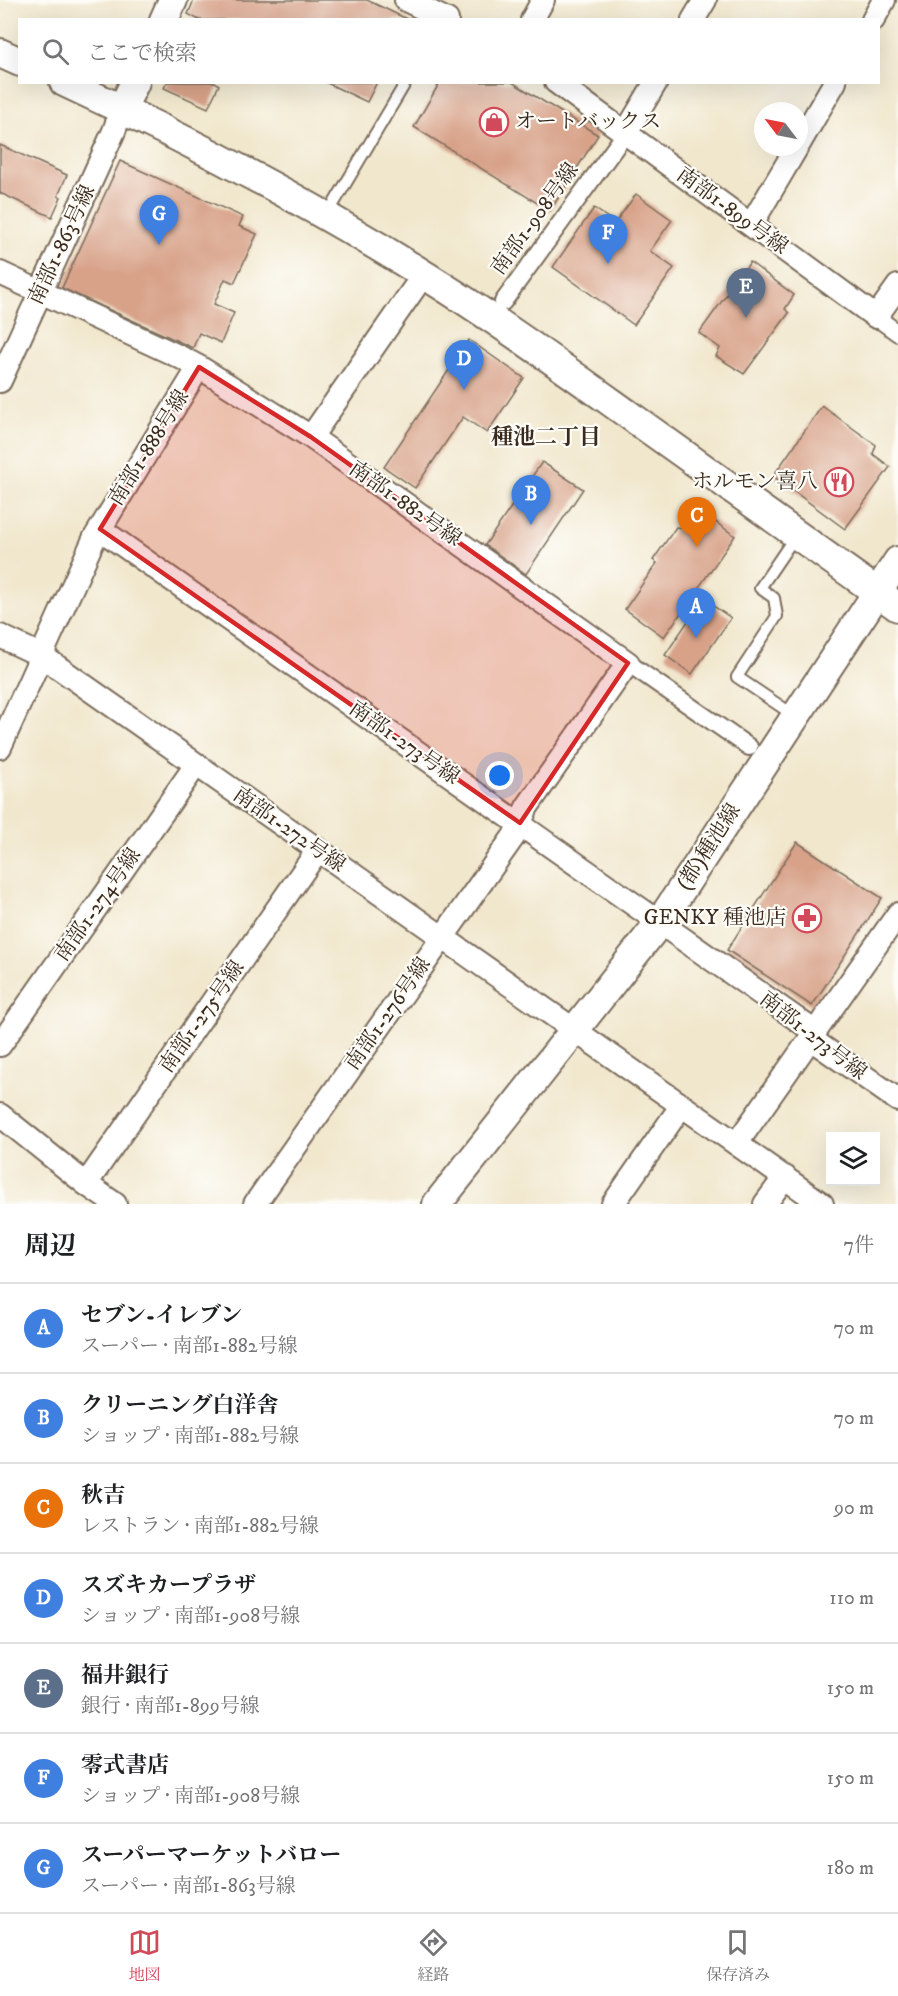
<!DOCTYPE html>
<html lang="ja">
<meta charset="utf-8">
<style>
body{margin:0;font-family:"IM FELL DW Pica","Noto Serif JP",serif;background:#f6f6f6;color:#202124}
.controls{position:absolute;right:18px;bottom:18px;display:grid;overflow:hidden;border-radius:0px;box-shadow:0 6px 24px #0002}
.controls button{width:54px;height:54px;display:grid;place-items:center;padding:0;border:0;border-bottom:2px solid #e0e0e0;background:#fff;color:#202124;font:30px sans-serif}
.compass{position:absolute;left:754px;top:102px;width:54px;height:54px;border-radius:50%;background:#fff;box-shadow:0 6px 24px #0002;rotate:302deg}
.you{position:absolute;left:500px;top:776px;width:21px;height:21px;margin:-15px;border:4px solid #fff;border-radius:50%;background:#1a73e8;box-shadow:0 0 0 9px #1a73e833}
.badge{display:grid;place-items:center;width:39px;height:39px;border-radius:50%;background:#d1495b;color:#fff;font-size:20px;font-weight:700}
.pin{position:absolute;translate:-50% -50px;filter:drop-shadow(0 2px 3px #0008)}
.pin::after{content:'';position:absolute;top:32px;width:21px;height:18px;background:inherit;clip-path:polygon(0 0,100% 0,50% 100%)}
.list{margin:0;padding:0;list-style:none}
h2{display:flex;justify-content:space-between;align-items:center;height:78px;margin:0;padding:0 24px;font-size:26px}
h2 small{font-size:20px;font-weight:400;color:#757577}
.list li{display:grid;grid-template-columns:39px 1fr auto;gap:18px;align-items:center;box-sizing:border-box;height:90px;padding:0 24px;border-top:2px solid #e0e0e0}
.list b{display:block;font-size:22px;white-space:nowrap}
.list p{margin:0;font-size:20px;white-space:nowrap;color:#757577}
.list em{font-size:20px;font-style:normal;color:#757577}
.icon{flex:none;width:33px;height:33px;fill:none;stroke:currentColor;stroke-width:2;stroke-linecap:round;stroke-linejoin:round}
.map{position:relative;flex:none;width:898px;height:1204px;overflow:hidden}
.search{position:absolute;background:#fff;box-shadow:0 6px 24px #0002;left:18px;right:18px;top:18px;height:66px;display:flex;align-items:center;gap:15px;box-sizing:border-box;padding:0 21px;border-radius:0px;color:#757577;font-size:22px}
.sheet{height:708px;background:#fff}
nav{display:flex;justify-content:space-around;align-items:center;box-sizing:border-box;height:84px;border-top:2px solid #e0e0e0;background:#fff;font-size:16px;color:#757577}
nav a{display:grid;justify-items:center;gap:3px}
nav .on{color:#d1495b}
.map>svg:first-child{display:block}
</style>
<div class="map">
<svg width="898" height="1204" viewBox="0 0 898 1204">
<rect width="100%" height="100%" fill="#fdfcf7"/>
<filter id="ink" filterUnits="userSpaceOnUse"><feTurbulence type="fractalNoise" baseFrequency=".0167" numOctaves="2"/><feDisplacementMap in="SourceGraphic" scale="12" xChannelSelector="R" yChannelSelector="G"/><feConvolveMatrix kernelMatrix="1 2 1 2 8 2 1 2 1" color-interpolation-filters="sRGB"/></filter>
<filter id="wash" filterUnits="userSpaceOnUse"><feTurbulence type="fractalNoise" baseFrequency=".008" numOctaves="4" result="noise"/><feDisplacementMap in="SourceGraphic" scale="24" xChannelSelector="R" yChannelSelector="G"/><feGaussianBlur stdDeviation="1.35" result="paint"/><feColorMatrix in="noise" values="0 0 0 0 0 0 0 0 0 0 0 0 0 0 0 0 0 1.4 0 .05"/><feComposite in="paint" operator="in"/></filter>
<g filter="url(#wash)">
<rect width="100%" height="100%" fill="#f1e7cd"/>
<g id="blocks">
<path fill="#d8a289" d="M 194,0 L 367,0 L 409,20 L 199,20 L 188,14 Z
M 167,82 L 215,82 L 219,85 L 208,108 L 164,88 Z
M 325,82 L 377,82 L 367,102 Z
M 440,82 L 512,82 L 598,135 L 550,211 L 414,127 Z
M 0,145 L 67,175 L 58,196 L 61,197 L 52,217 L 0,193 Z
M 120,161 L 243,217 L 239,226 L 257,234 L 234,283 L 225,279 L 214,304 L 234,313 L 221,343 L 199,333 L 193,348 L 62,288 Z
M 636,194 L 672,220 L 650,251 L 674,268 L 634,325 L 553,267 L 594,208 L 615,223 Z
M 750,262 L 794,295 L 785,309 L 789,313 L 744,374 L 716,356 L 720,348 L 699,333 Z
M 469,340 L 524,378 L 487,433 L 463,417 L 415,488 L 384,467 Z
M 822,406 L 876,445 L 873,454 L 890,467 L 845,529 L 773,476 Z
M 542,462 L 583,489 L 526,574 L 485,545 Z
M 696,508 L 735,536 L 664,637 L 625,609 L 657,563 L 653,560 L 676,527 L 682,528 Z
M 703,599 L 731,618 L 692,674 L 665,655 Z
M 797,842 L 882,898 L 812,1006 L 727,950 Z"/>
</g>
</g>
<g filter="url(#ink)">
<use href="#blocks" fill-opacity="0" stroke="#7b6c5b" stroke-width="1.5"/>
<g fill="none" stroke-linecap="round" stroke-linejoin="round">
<g stroke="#7b6c5b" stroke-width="14">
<path id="service" d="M 327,215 L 406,82
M 795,716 L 737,677 L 777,616 L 774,598 L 760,588 L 796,535"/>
</g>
<g stroke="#7b6c5b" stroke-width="20">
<path id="pedestrian" d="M 503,302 L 625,134
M 876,317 L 898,333
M 628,663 L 749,747"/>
</g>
<g stroke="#7b6c5b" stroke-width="26">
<path id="minor" d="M 406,0 L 447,20
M 532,20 L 543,0
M 693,20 L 705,0
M 873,20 L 884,0
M 556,82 L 876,317 L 898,286
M 625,134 L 656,82
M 799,144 L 835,82
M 751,225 L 797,147
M 0,273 L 180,357 L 199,367 L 311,437 L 628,663 L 527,807 L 514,836 L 255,1204
M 0,381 L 114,131 L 122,109
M 311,437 L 424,274
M 100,529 L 808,1027 L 818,1044 L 898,1100
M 0,636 L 42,656 L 822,1204
M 0,747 L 94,539 L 199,367
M 0,1045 L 196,765
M 0,1115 L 86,1184 L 115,1204
M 737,1143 L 898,914
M 86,1184 L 318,850
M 613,1204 L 682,1105
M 765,1204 L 785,1177"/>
</g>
<g stroke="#7b6c5b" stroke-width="32">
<path id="tertiary" d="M 164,20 L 173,0
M 0,53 L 20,62
M 64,82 C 187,139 308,202 423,274 C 496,319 566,370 636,420 C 723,482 810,545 898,607
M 122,109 L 135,82
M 437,1204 L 660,922 L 898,561"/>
</g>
<use href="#service" stroke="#fff" stroke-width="10"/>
<use href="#pedestrian" stroke="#fff" stroke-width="16"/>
<use href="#minor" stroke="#fff" stroke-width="22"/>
<use href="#tertiary" stroke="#fff" stroke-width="28"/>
</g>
</g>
<path fill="#d62828" fill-opacity="0.2" stroke="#d62828" stroke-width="4.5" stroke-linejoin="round" d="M 199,367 L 311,437 L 628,663 L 520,823 L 100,529 Z"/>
<defs>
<g id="shop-ring" transform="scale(1.5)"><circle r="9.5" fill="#fdfcf7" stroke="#d1495b" stroke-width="1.5"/><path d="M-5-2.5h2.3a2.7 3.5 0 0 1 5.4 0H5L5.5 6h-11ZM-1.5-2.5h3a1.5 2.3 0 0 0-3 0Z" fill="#d1495b"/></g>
<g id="restaurant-ring" transform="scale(1.5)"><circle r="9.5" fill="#fdfcf7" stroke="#d1495b" stroke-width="1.5"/><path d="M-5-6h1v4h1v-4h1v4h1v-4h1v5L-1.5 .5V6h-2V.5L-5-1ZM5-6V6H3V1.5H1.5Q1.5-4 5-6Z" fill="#d1495b"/></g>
<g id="pharmacy-ring" transform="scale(1.5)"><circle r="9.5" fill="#fdfcf7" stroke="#d1495b" stroke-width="1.5"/><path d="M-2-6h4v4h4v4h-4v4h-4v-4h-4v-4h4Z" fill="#d1495b"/></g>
</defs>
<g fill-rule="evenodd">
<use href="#shop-ring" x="494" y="122"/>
<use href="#restaurant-ring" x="839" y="482"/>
<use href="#pharmacy-ring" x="807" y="918"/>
</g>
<g text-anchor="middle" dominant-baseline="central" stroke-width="4.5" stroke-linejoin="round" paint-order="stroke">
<g font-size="21" fill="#3b2a1e" stroke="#fdfcf7" text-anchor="end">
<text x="515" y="122" text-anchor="start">オートバックス</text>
<text x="818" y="482">ホルモン喜八</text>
<text x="786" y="918">GENKY 種池店</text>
</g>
<g font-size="21" fill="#3b2a1e" stroke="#fdfcf7">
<text transform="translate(732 211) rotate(36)">南部1-899号線</text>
<text transform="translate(535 219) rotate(-54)">南部1-908号線</text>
<text transform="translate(62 245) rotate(-65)">南部1-863号線</text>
<text transform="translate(149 448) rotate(-58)">南部1-888号線</text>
<text transform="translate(405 504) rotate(35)">南部1-882号線</text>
<text transform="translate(404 743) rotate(35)">南部1-273号線</text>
<text transform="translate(289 830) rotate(35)">南部1-272号線</text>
<text transform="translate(709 847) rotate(-57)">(都)種池線</text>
<text transform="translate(98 905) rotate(-55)">南部1-274号線</text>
<text transform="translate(388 1014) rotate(-55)">南部1-276号線</text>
<text transform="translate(202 1017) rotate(-55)">南部1-275号線</text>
<text transform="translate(813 1036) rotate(38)">南部1-273号線</text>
</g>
<g font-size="22" font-weight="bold" fill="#3b2a1e" stroke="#fdfcf7">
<text x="546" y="437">種池二丁目</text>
</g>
</g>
</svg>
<div class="controls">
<button><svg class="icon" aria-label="layers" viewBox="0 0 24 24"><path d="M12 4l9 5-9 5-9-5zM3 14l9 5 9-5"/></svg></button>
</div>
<svg class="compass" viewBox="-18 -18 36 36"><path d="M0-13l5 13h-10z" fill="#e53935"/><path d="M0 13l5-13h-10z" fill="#757577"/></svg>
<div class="you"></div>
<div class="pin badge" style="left:696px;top:638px;background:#3f7fe0">A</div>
<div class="pin badge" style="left:531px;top:525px;background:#3f7fe0">B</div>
<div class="pin badge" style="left:697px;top:547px;background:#e8710a">C</div>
<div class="pin badge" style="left:464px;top:390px;background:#3f7fe0">D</div>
<div class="pin badge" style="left:746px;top:318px;background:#5c6f8a">E</div>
<div class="pin badge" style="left:608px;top:264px;background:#3f7fe0">F</div>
<div class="pin badge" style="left:159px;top:245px;background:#3f7fe0">G</div>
<div class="search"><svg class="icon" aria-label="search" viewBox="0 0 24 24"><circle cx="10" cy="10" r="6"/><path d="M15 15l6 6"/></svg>ここで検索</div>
</div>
<section class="sheet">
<h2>周辺<small>7件</small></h2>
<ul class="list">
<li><span class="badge" style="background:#3f7fe0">A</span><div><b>セブン-イレブン</b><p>スーパー · 南部1-882号線</p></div><em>70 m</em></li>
<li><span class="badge" style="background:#3f7fe0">B</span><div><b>クリーニング白洋舎</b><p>ショップ · 南部1-882号線</p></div><em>70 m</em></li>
<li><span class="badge" style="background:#e8710a">C</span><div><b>秋吉</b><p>レストラン · 南部1-882号線</p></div><em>90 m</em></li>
<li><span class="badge" style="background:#3f7fe0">D</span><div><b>スズキカープラザ</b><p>ショップ · 南部1-908号線</p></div><em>110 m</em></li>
<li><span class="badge" style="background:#5c6f8a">E</span><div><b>福井銀行</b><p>銀行 · 南部1-899号線</p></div><em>150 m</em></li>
<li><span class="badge" style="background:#3f7fe0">F</span><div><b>零式書店</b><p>ショップ · 南部1-908号線</p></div><em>150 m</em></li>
<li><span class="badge" style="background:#3f7fe0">G</span><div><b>スーパーマーケットバロー</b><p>スーパー · 南部1-863号線</p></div><em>180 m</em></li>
</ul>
</section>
<nav>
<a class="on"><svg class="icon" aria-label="map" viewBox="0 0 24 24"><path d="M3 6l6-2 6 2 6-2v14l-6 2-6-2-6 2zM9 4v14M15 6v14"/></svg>地図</a>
<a><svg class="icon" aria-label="directions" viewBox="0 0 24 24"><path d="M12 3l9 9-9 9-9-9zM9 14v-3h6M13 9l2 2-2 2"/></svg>経路</a>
<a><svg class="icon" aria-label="saved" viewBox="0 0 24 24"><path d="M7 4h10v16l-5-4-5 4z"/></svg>保存済み</a>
</nav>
